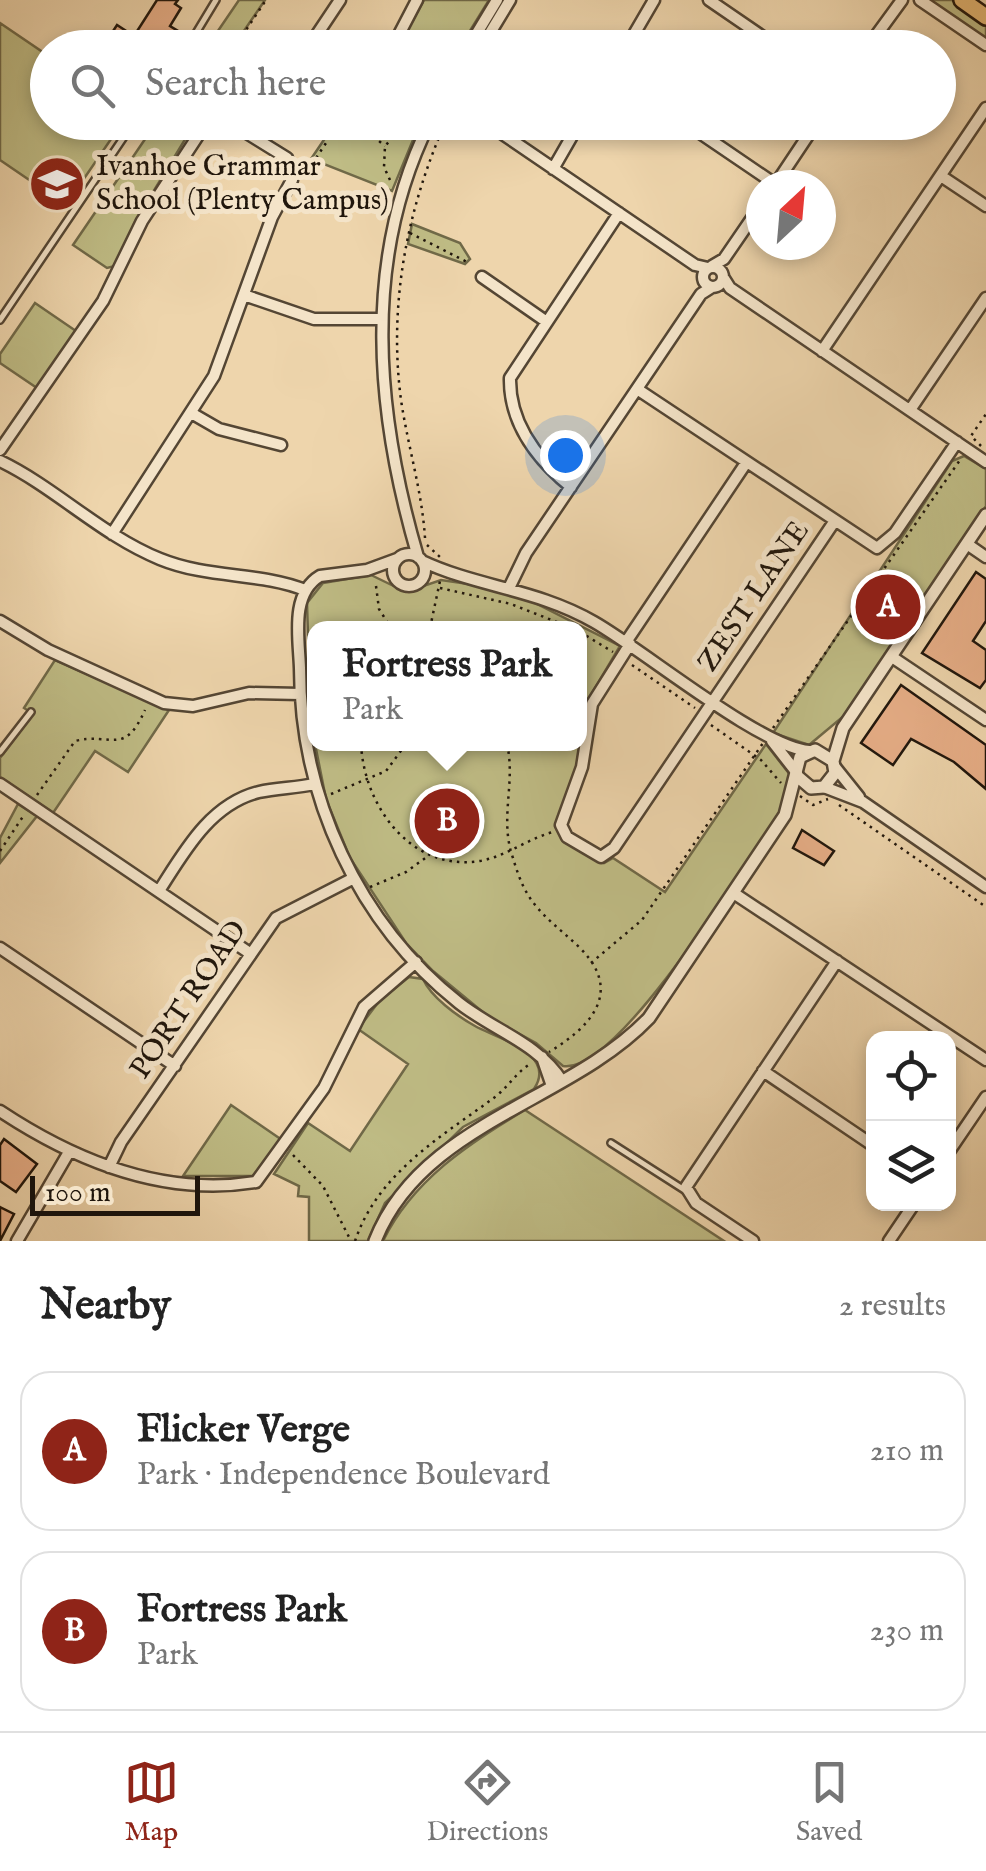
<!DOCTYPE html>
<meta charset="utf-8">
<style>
body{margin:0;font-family:"IM FELL English",serif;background:#f6f6f6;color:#222}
.controls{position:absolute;right:30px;bottom:30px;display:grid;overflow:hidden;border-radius:20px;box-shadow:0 5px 15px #0003}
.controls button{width:90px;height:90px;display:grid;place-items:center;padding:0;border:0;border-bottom:2px solid #e0e0e0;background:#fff;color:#222;font:50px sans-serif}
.compass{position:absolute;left:746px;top:170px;width:90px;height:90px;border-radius:50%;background:#fff;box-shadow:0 5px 15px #0003;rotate:26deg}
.scale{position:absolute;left:30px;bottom:25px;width:170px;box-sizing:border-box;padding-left:10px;border:5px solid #20160c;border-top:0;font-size:28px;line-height:35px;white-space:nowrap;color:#20160c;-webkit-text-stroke:8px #f4e4c9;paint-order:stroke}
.you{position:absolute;left:565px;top:455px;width:35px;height:35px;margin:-25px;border:8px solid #fff;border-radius:50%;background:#1a73e8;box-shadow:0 0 0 15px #1a73e833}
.badge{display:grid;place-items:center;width:65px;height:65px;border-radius:50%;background:#8f2418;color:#fff;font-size:32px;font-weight:700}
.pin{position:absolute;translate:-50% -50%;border:5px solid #fff;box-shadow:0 2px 10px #0006}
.popup{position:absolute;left:307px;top:621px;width:280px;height:130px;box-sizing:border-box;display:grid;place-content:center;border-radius:20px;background:#fff;filter:drop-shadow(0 2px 8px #0005);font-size:32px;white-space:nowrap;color:#767676}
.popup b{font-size:38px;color:#222}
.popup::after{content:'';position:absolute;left:50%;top:100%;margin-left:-20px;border:20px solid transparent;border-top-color:#fff}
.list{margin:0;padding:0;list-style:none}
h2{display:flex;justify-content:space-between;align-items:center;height:130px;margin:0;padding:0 40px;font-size:42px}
h2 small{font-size:32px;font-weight:400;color:#767676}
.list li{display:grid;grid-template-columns:65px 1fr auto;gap:30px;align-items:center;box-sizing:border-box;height:160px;margin:0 20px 20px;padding:0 20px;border:2px solid #e0e0e0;border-radius:30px}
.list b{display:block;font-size:38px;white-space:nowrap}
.list p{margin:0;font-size:32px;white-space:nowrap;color:#767676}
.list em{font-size:32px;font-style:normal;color:#767676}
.icon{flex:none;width:55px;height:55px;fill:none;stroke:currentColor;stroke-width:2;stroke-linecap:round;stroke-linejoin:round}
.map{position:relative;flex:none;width:986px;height:1241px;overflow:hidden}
.search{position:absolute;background:#fff;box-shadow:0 5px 15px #0003;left:30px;right:30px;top:30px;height:110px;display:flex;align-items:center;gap:25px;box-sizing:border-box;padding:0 35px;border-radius:55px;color:#767676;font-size:38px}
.sheet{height:490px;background:#fff}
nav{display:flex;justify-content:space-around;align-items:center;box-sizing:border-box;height:140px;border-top:2px solid #e0e0e0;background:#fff;font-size:28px;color:#767676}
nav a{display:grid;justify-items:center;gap:5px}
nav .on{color:#8f2418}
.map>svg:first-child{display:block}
</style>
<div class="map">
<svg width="986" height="1241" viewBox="0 0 986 1241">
<rect width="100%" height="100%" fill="#eed5ac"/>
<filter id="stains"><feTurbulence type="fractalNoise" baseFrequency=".002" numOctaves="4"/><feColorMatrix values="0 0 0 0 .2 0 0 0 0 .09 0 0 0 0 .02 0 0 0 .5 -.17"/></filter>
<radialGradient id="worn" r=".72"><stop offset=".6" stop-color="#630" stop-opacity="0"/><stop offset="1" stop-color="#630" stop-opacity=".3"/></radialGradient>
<path fill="#bfbc85" stroke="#706948" stroke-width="2.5" d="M 239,0 L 265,0 L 233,47 L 207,47 Z
M 424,0 L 489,0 L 460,47 L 398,47 Z
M 929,0 L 952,0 L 986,23 L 986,39 Z
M 0,23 L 47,55 L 48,122 L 122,123 L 66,205 L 0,160 Z
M 336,122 L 420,123 L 392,191 L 311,159 Z
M 156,123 L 189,123 L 192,128 L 136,220 L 115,266 L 107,268 L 73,245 Z
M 412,224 L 460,243 L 470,259 L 465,264 L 408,244 Z
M 35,303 L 76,331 L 37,388 L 0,363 L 0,354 Z
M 964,456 L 986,469 L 986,506 L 845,715 L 809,745 L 773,733 L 952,461 Z
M 371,575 L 406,592 L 441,580 L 489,587 L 527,599 L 620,646 L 588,700 L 576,770 L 555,826 L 563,841 L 604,863 L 613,858 L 665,892 L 766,744 L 791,776 L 786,802 C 754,850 619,1075 563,1066 L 536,1043 L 490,1018 L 433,971 L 406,943 L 350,858 L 326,799 L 315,744 L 580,744 L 580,628 L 314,628 L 314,739 L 305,674 L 309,669 L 307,603 L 323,583 Z
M 55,660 L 169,710 L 128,772 L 95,751 L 53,813 L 0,777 L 0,758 L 33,714 L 24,708 Z
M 18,804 L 37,816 L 0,863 L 0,838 Z
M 409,977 L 423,979 C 431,997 457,1016 475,1026 C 496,1038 558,1053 534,1089 L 463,1127 L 385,1203 L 368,1241 L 309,1241 L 309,1197 L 298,1196 L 299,1186 L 274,1174 L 308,1123 L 350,1151 L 408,1064 L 358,1029 L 380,1000 Z
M 231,1105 L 282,1140 L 253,1176 L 183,1176 Z
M 525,1110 L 724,1241 L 383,1241 C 412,1181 469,1143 525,1110 Z"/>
<path fill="#e7ae87" stroke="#20160c" stroke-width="2.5" d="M 157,0 L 178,0 L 175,4 L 181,8 L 170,26 L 178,31 L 167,48 L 102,48 L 117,25 L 134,36 Z
M 976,572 L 986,579 L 986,621 L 973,641 L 986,650 L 986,680 L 980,688 L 922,653 Z
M 901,685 L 986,745 L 986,789 L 954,762 L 911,739 L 893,765 L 861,743 Z
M 802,830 L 834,851 L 824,865 L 793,848 Z
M 4,1139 L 37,1164 L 16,1192 L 0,1181 L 0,1145 Z
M 0,1207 L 14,1214 L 0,1241 Z"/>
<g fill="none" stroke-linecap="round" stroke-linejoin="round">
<g stroke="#544634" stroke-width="10">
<path id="service" d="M 187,48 L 216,0
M 0,320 L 134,122
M 0,752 L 31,712
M 611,1143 L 686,1191"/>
</g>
<g stroke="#544634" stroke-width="15">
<path id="minor" d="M 709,0 L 779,48
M 920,0 L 986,45
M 308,48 L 340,0
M 392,48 L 417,0
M 468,48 L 497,0
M 481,48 L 510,0
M 626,48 L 654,0
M 867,48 L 902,0
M 485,122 L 695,265 L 708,268
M 684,122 L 775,184
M 553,169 L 580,122
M 941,176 L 986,206
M 775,185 L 817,122
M 712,266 L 724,259 L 761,205
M703 277a10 10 0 1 1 20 0a10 10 0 1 1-20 0Z
M 482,277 L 544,320
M 723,277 L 730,288 L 986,462
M 244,295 L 314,319 L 381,319
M 822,351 L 986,108
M 637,389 L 877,548 L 895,533 L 957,442
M 910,410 L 986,298
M 193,414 L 219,429 L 281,445
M 0,450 L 103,301 L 142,221 L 207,122
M 0,461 C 56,488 101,535 160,559 C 209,579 260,572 305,590
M 571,487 C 538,460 509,423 510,378 L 619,213
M 112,534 L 214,376 L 272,217 L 292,180 L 287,158 L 229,122
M 967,544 L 986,557
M393 570a16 16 0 1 1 32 0a16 16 0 1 1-32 0Z
M 418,557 C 376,414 361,260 430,122
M 397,559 L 367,570 L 320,576 C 290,594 299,638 300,668 C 300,797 358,923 459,1003 C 493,1030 538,1043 562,1081
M 422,561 C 477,587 537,589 594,622 C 645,651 759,746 809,751
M 510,586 L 526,553 L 701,294 L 712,287
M 0,621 L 48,650 L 164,703 L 193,706 L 249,693 L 300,694
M 626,642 L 746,463
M 630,644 L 592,704 L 582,767 L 561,825 L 567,837 L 601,857 L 614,848 L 834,522
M 892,657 L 986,720
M 772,741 L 797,773
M 835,767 L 859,797
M 0,784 L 251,954
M 824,787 L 863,802 L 986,887
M 159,891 C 184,852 210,804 259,792 C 277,788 296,788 314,784
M 735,894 L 986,1060
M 0,948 L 175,1066
M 542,1057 L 552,1086
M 763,1071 L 874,1146
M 0,1111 C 74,1160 164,1197 256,1182 L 324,1088 L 364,1007 L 416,962
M 948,1153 L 986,1097
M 109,1167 L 121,1142 L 276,918 L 354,878
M 17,1241 L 69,1152
M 753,1241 L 696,1203 L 686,1187 L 837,961
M 889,1241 L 914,1204"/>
</g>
<g stroke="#544634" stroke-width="16">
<path id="tertiary" d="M 833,761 L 843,728 L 986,515
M 375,1241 C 421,1123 569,1102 649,1018 L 785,815 L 800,757 L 815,750 L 833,761 L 835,773 L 824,787 L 811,788 L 797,776"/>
</g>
<g stroke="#20160c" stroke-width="20">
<path id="primary" d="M 962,0 L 986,17"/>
</g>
<path stroke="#20160c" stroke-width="2.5" stroke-dasharray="2.5 5" stroke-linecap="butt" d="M 234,48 L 266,0
M 356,122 L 385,146
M 411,122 L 412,123
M 312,164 L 340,122
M 390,180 L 384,167 L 385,146 L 407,122
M 410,233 L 467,262
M 981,446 L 971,436 L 986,414
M 425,538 C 422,491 408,447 401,400 C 389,309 405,219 440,135 L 436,132
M 427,545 L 441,558
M 376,586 L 379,609 L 391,628
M 440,588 L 511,604 L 572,628
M 418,628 L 429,623
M 430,628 L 440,581
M 580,632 L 613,652
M 632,665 L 695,708
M 711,725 L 761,760 L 781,783
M 773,728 L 960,460
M 361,744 C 364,806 411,872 480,861 C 507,856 527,839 553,832
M 507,744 C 516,783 499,819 513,858 C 518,875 524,892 536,906 C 549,922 566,934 581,949 C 624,993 589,1028 549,1052
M 331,794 L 386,771 L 406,744
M 37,795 L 75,741 C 112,732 124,757 145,710
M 800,796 L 813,805 L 828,799
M 839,805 L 986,907
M 0,851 L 24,815
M 370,887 L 406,872 L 428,856
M 591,963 L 642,920 L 763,743
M 293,1155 L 323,1186 L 351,1241
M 355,1241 C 378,1173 441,1137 495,1097 C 508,1087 516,1073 530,1064"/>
<use href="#service" stroke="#f4e4c9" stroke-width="5"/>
<use href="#minor" stroke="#f4e4c9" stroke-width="10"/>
<use href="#tertiary" stroke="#f4e4c9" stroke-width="11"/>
<use href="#primary" stroke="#e7ba76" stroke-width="15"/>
</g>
<defs>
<g id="school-disc" transform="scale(2.875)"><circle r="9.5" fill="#8f2418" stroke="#f4e4c9"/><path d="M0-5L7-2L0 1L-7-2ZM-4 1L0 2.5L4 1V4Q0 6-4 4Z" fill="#fff"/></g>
</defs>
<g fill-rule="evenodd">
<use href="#school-disc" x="57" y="184"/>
</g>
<g text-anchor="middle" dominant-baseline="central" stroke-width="10" stroke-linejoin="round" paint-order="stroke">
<g font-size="30" fill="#20160c" stroke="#f4e4c9" text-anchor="start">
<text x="96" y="167">Ivanhoe Grammar<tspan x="96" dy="34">School (Plenty Campus)</tspan></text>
</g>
<g font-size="30" fill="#20160c" stroke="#f4e4c9">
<text transform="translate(754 597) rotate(-56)">ZEST LANE</text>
<text transform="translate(189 1000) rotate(-56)">PORT ROAD</text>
</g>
</g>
<rect width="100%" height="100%" filter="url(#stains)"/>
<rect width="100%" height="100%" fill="url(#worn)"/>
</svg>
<div class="controls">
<button><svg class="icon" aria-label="locate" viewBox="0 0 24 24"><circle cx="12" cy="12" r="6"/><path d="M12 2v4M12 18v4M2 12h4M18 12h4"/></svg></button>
<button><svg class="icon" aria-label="layers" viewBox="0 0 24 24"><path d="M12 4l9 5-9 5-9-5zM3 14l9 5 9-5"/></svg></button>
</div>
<svg class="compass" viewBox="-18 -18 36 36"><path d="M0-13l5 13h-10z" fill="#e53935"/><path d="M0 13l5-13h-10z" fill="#767676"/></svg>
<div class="scale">100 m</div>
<div class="you"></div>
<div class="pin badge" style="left:888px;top:607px">A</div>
<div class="pin badge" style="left:447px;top:821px">B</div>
<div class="popup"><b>Fortress Park</b>Park</div>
<div class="search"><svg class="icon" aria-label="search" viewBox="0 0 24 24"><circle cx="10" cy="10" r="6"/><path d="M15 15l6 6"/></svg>Search here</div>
</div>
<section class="sheet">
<h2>Nearby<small>2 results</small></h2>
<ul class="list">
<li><span class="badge">A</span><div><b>Flicker Verge</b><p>Park · Independence Boulevard</p></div><em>210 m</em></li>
<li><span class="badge">B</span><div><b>Fortress Park</b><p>Park</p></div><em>230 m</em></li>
</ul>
</section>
<nav>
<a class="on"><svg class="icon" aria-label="map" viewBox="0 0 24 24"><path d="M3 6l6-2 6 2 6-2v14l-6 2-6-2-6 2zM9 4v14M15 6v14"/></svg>Map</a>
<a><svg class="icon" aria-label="directions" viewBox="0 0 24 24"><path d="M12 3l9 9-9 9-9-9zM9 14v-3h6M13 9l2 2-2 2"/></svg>Directions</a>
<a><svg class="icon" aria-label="saved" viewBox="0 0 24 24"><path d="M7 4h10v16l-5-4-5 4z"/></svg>Saved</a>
</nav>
